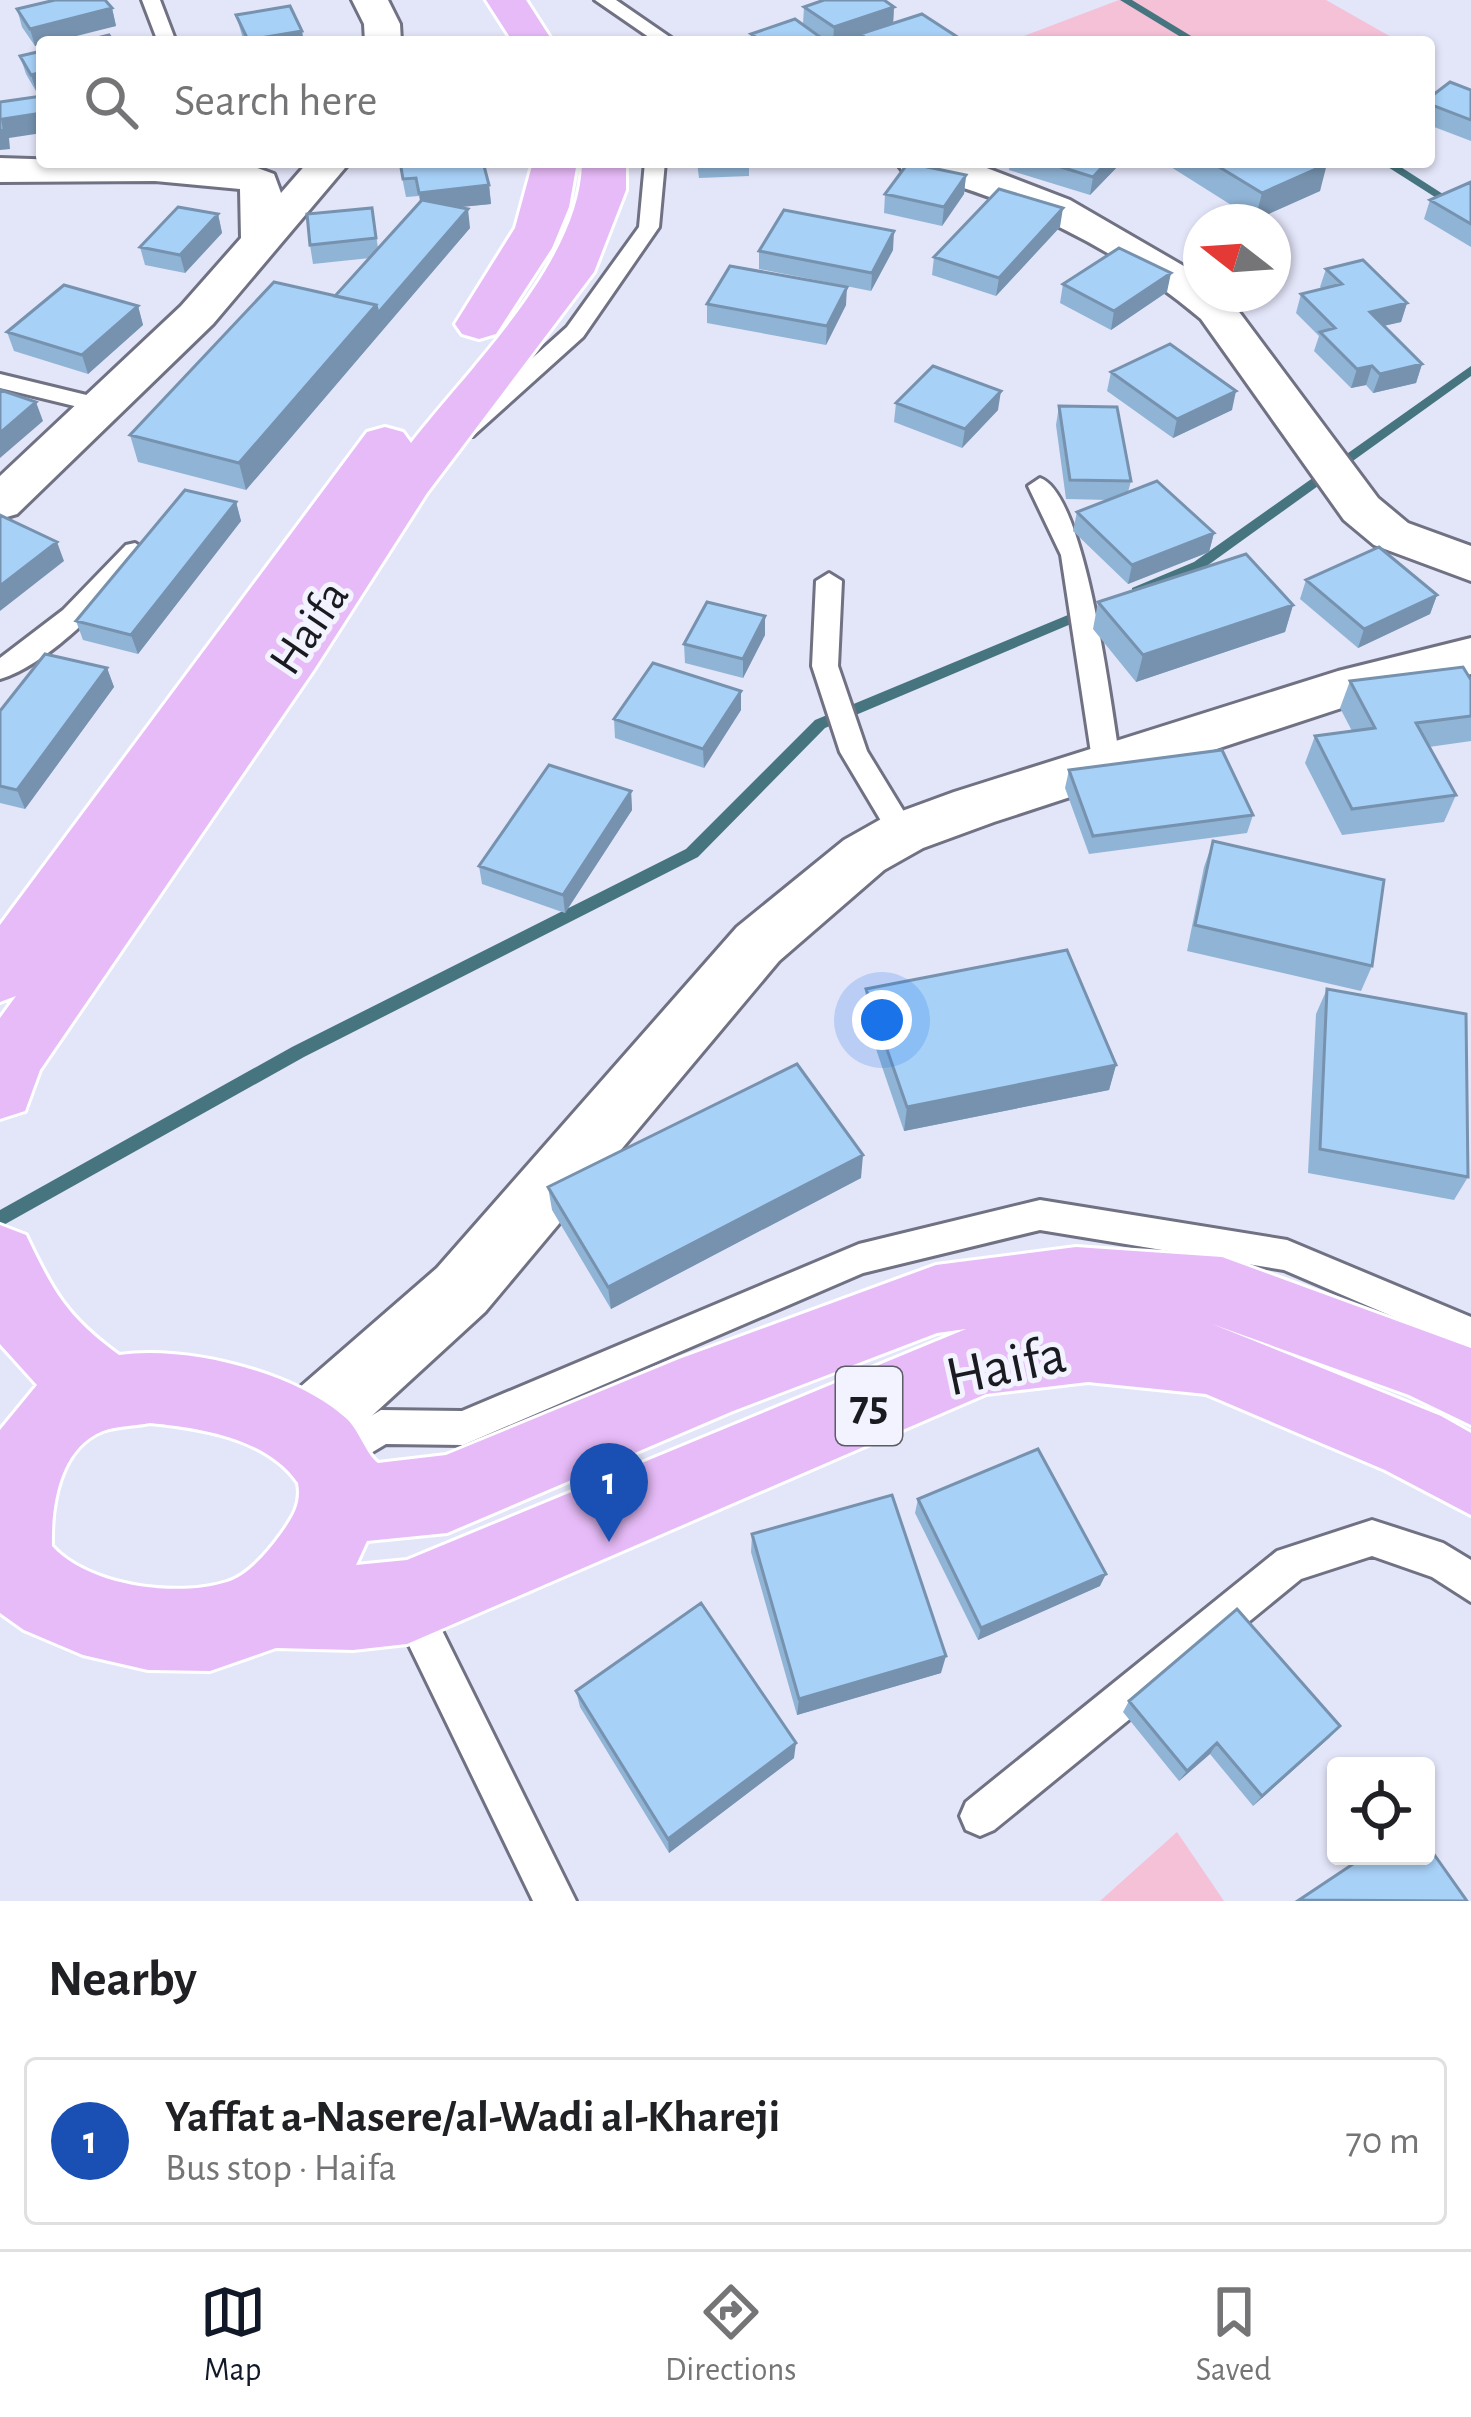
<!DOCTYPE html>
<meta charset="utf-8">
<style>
body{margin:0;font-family:"Alegreya Sans",sans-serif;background:#f6f6f6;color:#202124}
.controls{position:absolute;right:36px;bottom:36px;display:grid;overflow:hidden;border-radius:12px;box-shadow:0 3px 9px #0004}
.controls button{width:108px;height:108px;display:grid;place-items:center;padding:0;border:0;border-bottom:3px solid #e0e0e0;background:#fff;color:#202124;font:60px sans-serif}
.compass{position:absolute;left:1183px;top:204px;width:108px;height:108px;border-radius:50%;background:#fff;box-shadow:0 3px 9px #0004;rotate:287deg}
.you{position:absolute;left:882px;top:1020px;width:42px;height:42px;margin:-30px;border:9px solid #fff;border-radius:50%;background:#1a73e8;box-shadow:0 0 0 18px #1a73e833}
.badge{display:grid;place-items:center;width:78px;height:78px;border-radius:50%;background:#111827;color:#fff;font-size:39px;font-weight:700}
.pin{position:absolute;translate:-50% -99px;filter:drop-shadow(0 3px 6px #0008)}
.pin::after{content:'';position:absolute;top:63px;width:42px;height:36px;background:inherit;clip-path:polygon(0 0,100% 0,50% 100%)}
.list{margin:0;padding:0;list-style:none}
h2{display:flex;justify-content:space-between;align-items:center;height:156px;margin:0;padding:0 48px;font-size:51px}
h2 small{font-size:39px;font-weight:400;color:#757577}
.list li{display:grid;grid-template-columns:78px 1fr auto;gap:36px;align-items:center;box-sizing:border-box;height:168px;margin:0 24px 24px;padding:0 24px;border:3px solid #e0e0e0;border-radius:12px}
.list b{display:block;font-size:45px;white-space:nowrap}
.list p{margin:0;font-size:39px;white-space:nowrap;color:#757577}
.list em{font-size:39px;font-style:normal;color:#757577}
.icon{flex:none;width:66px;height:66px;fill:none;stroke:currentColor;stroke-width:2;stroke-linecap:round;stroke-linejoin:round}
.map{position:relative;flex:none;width:1471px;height:1901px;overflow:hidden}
.search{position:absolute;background:#fff;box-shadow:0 3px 9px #0004;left:36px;right:36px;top:36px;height:132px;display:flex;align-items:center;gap:30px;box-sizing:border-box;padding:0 42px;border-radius:12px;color:#757577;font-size:45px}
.sheet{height:348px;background:#fff}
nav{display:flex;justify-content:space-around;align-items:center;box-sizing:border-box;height:168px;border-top:3px solid #e0e0e0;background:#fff;font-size:33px;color:#757577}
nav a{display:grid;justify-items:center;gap:6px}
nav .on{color:#111827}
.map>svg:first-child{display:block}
</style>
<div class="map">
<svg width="1471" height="1901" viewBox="0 0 1471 1901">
<rect width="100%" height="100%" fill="#e3e5f9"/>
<path fill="#f5c1d7" d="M 1119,0 L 1326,0 L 1400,42 L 1008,42 Z
M 1177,1832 L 1224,1901 L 1100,1901 Z"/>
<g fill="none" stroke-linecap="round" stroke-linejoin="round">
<path fill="#467580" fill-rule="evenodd" d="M 1120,0 L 1132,0 L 1201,42 L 1189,42 Z
M 1380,162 L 1393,162 L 1471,212 L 1471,220 Z
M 1471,366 L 1471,376 L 1204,568 L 1142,594 L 1132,594 L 1132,588 L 1194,562 Z
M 1092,605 L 1099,610 L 1097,613 L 825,728 L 698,857 L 304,1057 L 0,1227 L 0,1210 L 292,1047 L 686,849 L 815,720 Z"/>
<g stroke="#707183" stroke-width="6">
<path id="service" d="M 142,0 L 160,0 L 176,42 L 158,42 Z
M 595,0 L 616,0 L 677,42 L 656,42 Z
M 645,162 L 665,162 L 659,227 L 583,337 L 473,436 L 457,436 L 457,426 L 567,327 L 639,227 Z
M 0,374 L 107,400 L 111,405 L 99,412 L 0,388 Z
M 1040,478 C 1087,494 1112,715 1121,766 L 1107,776 L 1093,766 L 1061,555 L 1028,486 Z
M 135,543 L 147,551 C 118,593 49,665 0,679 L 0,658 L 63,610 L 126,545 Z
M 829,573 L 842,581 L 838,666 L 867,751 L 917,833 L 903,844 L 893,841 L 840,752 L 812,666 L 816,581 Z
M 1040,1200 L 1287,1240 L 1471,1317 L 1471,1350 L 1284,1270 L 1040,1230 L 863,1273 L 463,1445 L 386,1444 L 329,1478 L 316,1473 L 311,1461 L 316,1449 L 381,1410 L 462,1411 L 859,1244 Z
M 1372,1520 L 1443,1543 L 1471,1560 L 1471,1602 L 1432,1577 L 1372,1556 L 1301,1579 L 994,1830 L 980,1836 L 966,1830 L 960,1816 L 966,1802 L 1277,1551 Z
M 407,1583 L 421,1588 L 576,1901 L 533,1901 L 388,1602 L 393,1588 Z"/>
</g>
<g stroke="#707183" stroke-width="6">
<path id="minor" d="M 352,0 L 388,0 L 400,24 L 401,42 L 365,42 L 364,24 Z
M 0,158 L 252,166 L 274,174 L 281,193 L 308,162 L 350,162 L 213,324 L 17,514 L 0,519 L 0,476 L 181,306 L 241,238 L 240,189 L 155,181 L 0,182 Z
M 896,162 L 979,165 L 1070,200 L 1201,276 L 1201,294 L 1223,294 L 1231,301 L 1378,498 L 1408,523 L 1471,546 L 1471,581 L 1374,545 L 1344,520 L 1201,319 C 1115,246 1010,197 902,170 Z
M 1471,638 L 1471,674 L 1366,700 L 994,822 L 923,848 L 884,870 L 779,961 L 485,1312 L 328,1456 L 302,1466 L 276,1456 L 266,1432 L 276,1408 L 437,1268 L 737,927 L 844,840 L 883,818 L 954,792 L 1338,671 Z"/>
</g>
<g stroke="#fff" stroke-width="6">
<path id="trunk" d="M 486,0 L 526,0 L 553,42 L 513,42 Z
M 533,162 L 577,162 L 569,207 L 552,248 L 496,334 L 479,339 L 462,334 L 455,324 L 515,228 Z
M 582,162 L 626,162 L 626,190 L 594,272 L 427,493 L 315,668 L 40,1070 L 25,1111 L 0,1119 L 0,1018 L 16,996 L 0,1002 L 0,925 L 367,432 L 385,427 L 403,432 L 411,443 C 470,367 581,261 582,162 Z
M 0,1225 L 26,1235 C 53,1292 67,1317 119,1355 C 186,1345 296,1372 347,1419 C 360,1432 366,1454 378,1463 L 446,1455 L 679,1359 L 936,1265 L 1076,1247 L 1222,1257 L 1471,1348 L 1471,1425 L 1409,1395 L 1212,1324 L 1441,1416 L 1471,1433 L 1471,1515 L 1385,1470 L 1206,1394 L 1088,1382 L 986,1394 L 407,1644 L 353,1650 L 276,1648 L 210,1671 L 148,1670 L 83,1655 L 24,1630 L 0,1613 L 0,1430 L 37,1385 L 0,1344 ZM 966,1329 L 407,1560 L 356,1565 L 367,1541 L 447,1533 L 733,1411 L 937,1333 ZM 150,1423 C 200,1428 267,1438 298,1483 C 302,1504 293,1517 281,1534 C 268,1552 249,1575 227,1582 C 176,1598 88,1586 52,1546 C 51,1506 59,1448 103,1431 C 117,1426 135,1426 150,1423 Z"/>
</g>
<use href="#service" fill="#fff" fill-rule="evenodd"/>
<use href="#minor" fill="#fff" fill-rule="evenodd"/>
<use href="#trunk" fill="#e7bbf8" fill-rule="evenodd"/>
</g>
<path fill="#90b4d5" d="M 804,7 L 894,7 L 893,23 L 962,42 L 860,42 L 860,36 L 841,42 L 829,42 L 803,24 Z
M 112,8 L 116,26 L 42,42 L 42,45 L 35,46 L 22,27 L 17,9 Z
M 236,15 L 304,42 L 244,42 Z
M 42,51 L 37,93 L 26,74 L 20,56 Z
M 1471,90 L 1471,141 L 1429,125 L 1429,98 Z
M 399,162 L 489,185 L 491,204 L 458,207 L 470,228 L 246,490 L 138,462 L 130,435 L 335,296 L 370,258 L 313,264 L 310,245 L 372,208 L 378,248 L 420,202 L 419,196 L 406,197 Z
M 697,162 L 749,162 L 749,176 L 699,178 Z
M 1010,162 L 1120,162 L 1119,165 L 1090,195 L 1009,170 Z
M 1163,162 L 1323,162 L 1320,191 L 1255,220 Z
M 966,175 L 964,194 L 942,226 L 884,213 L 885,194 Z
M 1471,182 L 1471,247 L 1424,219 L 1430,200 Z
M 218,214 L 222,233 L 185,273 L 145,265 L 140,247 Z
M 1060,227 L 996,296 L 932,275 L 934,257 Z
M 893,250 L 871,291 L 759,269 L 759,251 Z
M 1326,269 L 1407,303 L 1401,322 L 1384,326 L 1422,364 L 1416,383 L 1373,393 L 1366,385 L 1351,388 L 1314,351 L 1319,336 L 1296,313 L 1301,294 L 1322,289 L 1320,287 Z
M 1063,284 L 1167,292 L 1111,330 L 1060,303 Z
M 707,304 L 846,305 L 826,345 L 707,323 Z
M 138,306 L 143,325 L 88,374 L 14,351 L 7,332 Z
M 1111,372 L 1232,410 L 1173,438 L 1107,391 Z
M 896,403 L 998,410 L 962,448 L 894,422 Z
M 1059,406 L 1131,481 L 1128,492 L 1214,533 L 1209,552 L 1128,584 L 1073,531 L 1077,512 L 1109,500 L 1066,499 L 1056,425 Z
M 236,502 L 241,521 L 138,654 L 83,640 L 76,621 Z
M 1306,580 L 1437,595 L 1430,614 L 1358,648 L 1300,599 Z
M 1098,602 L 1293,605 L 1285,632 L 1136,682 L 1093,629 Z
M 765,635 L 743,678 L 685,663 L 684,644 Z
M 107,668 L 114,687 L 25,809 L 0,803 L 0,711 Z
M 1471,680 L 1471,741 L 1429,747 L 1456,795 L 1444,822 L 1342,835 L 1305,763 L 1315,736 L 1352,731 L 1340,708 L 1350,681 Z
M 741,691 L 741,710 L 704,768 L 615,738 L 614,719 Z
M 1069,770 L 1253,815 L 1247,833 L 1089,854 L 1065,788 Z
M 631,791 L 632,810 L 565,913 L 482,884 L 479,866 Z
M 1213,841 L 1372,966 L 1361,991 L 1187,951 L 1204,867 Z
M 866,989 L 1116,1065 L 1109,1090 L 904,1131 L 864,1014 Z
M 1327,989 L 1468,1177 L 1454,1200 L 1308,1173 L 1316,1014 Z
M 861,1178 L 611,1309 L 552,1210 L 548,1187 Z
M 918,1499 L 1100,1586 L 978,1640 L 915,1513 Z
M 752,1534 L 941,1673 L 797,1715 L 751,1552 Z
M 576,1691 L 794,1758 L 669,1853 L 580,1707 Z
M 1129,1701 L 1330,1737 L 1253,1806 L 1210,1754 L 1179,1781 L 1123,1712 Z"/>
<path fill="#7692ae" d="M 894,7 L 893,25 L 841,42 L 833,42 L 834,27 Z
M 112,8 L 116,26 L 53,42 L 42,42 L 42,45 L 35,46 L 30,29 Z
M 302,31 L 304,42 L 248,42 L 248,40 Z
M 42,72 L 42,92 L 37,93 L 31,75 Z
M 42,113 L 42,133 L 9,138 L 10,149 L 0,150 L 0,131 L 3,119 Z
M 1107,162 L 1120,162 L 1119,165 L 1090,195 L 1093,177 Z
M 1327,164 L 1320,191 L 1255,220 L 1262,193 Z
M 966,175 L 964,194 L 942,226 L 944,207 Z
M 489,185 L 491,204 L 422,211 L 419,193 Z
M 1063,208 L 1060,227 L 996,296 L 999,278 Z
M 468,209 L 470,228 L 246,490 L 239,463 L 376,305 Z
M 218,214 L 222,233 L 185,273 L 180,255 Z
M 894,231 L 893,250 L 871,291 L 872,273 Z
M 1171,273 L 1167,292 L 1111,330 L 1114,311 Z
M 847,287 L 846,305 L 826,345 L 827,326 Z
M 1407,303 L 1401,322 L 1364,330 L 1370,312 Z
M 138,306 L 143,325 L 88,374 L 82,355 Z
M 1422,364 L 1416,383 L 1373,393 L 1380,374 Z
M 1372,366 L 1366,385 L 1351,388 L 1357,369 Z
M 1001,391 L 998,410 L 962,448 L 965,429 Z
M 1236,391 L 1232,410 L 1173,438 L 1177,419 Z
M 36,402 L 43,421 L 0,458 L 0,433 Z
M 236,502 L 241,521 L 138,654 L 131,635 Z
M 1214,533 L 1209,552 L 1128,584 L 1132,565 Z
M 57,542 L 64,561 L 0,611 L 0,586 Z
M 1437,595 L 1430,614 L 1358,648 L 1364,629 Z
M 1293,605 L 1285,632 L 1136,682 L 1143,655 Z
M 765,616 L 765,635 L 743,678 L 743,659 Z
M 107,668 L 114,687 L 25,809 L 17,790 Z
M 741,691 L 741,710 L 704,768 L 703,749 Z
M 631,791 L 632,810 L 565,913 L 563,895 Z
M 1116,1065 L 1109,1090 L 904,1131 L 907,1107 Z
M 863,1155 L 861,1178 L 611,1309 L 608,1287 Z
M 1106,1574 L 1100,1586 L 978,1640 L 981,1628 Z
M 946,1656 L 941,1673 L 797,1715 L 799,1699 Z
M 1340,1726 L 1330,1737 L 1253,1806 L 1262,1796 Z
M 796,1743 L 794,1758 L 669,1853 L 668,1839 Z
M 1217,1743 L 1210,1754 L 1179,1781 L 1187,1771 Z"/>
<path fill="#a8d1f8" stroke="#7692ae" stroke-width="3" d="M 55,0 L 105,0 L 112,8 L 30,29 L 17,9 Z
M 824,0 L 884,0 L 894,7 L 834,27 L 804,7 Z
M 290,6 L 302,31 L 248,40 L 236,15 Z
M 922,14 L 962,40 L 957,42 L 872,42 L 860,34 Z
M 795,19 L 827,42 L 763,42 L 751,34 Z
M 109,35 L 114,42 L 81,42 Z
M 42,51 L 42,72 L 31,75 L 20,56 Z
M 1450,82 L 1471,90 L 1471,120 L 1429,104 L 1429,98 Z
M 42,96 L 42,113 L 3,119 L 4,130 L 0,131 L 0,102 Z
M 400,162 L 483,162 L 489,185 L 419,193 L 416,178 L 403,179 Z
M 1045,162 L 1107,162 L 1093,177 Z
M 1211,162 L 1323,162 L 1327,164 L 1262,193 Z
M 908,163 L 966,175 L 944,207 L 885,194 Z
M 1471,182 L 1471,224 L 1430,200 Z
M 999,189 L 1063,208 L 999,278 L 934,257 Z
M 422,200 L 468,209 L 378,313 L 376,305 L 335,296 Z
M 178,207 L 218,214 L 180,255 L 140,247 Z
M 372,208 L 376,238 L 310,245 L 307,214 Z
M 784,210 L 894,231 L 872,273 L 759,251 Z
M 1119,248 L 1171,273 L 1114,311 L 1063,284 Z
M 1363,260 L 1407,303 L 1370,312 L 1422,364 L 1380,374 L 1372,366 L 1357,369 L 1320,332 L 1335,328 L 1301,294 L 1342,284 L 1326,269 Z
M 730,266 L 847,287 L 827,326 L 707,304 Z
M 274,282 L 376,305 L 239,463 L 130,435 Z
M 64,285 L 138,306 L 82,355 L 7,332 Z
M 1170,344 L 1236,391 L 1177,419 L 1111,372 Z
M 933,366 L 1001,391 L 965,429 L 896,403 Z
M 0,390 L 36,402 L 0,433 Z
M 1059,406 L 1117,407 L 1131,481 L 1070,480 Z
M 1157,481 L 1214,533 L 1132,565 L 1077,512 Z
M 185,490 L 236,502 L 131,635 L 76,621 Z
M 0,515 L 57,542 L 0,586 Z
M 1379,547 L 1437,595 L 1364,629 L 1306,580 Z
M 1246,554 L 1293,605 L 1143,655 L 1098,602 Z
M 707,602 L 765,616 L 743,659 L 684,644 Z
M 45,654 L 107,668 L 17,790 L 0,786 L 0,711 Z
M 653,663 L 741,691 L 703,749 L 614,719 Z
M 1463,667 L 1471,680 L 1471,716 L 1416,723 L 1456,795 L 1352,809 L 1315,736 L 1375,728 L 1350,681 Z
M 1222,750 L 1253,815 L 1093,836 L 1069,770 Z
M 549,765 L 631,791 L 563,895 L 479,866 Z
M 1213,841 L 1384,880 L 1372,966 L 1195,925 Z
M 1067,950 L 1116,1065 L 907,1107 L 866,989 Z
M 1327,989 L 1466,1014 L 1468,1177 L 1320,1149 Z
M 797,1064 L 863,1155 L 608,1287 L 548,1187 Z
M 1038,1449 L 1106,1574 L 981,1628 L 918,1499 Z
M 892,1495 L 946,1656 L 799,1699 L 752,1534 Z
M 701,1603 L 796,1743 L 668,1839 L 576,1691 Z
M 1237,1609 L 1340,1726 L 1262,1796 L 1217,1743 L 1187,1771 L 1129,1701 Z
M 1426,1843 L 1467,1901 L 1299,1900 L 1365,1856 L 1426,1856 Z"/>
<g text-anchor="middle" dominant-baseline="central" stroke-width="10" stroke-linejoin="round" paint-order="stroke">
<rect fill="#f2f3ff" stroke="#5b5c64" stroke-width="3" x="836" y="1367" width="66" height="78" rx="9"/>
<g font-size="45" font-weight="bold" fill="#1a1b21">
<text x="869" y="1406">75</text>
</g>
<g font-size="48" fill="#1a1b21" stroke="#f2f3ff">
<text transform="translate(310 628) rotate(-56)">Haifa</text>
</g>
<g font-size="57" fill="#1a1b21" stroke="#f2f3ff">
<text transform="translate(1006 1366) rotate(-12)">Haifa</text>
</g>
</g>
</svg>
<div class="controls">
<button><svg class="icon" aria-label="locate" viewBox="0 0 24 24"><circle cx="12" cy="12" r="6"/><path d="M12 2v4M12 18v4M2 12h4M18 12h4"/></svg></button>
</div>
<svg class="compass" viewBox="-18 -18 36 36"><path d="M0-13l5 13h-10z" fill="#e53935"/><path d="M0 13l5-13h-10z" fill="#757577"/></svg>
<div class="you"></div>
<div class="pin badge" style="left:609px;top:1542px;background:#1a4fb4">1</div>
<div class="search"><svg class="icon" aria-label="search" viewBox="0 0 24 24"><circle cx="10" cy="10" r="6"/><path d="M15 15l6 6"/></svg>Search here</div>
</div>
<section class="sheet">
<h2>Nearby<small></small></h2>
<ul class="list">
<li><span class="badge" style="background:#1a4fb4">1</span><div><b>Yaffat a-Nasere/al-Wadi al-Khareji</b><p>Bus stop · Haifa</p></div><em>70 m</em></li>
</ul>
</section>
<nav>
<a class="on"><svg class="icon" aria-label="map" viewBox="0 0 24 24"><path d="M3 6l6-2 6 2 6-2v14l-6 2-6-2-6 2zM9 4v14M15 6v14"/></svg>Map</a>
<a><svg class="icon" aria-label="directions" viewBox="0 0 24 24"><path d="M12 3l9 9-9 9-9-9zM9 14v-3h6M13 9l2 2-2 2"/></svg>Directions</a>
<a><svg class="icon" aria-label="saved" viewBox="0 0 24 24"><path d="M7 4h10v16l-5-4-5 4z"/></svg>Saved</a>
</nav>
